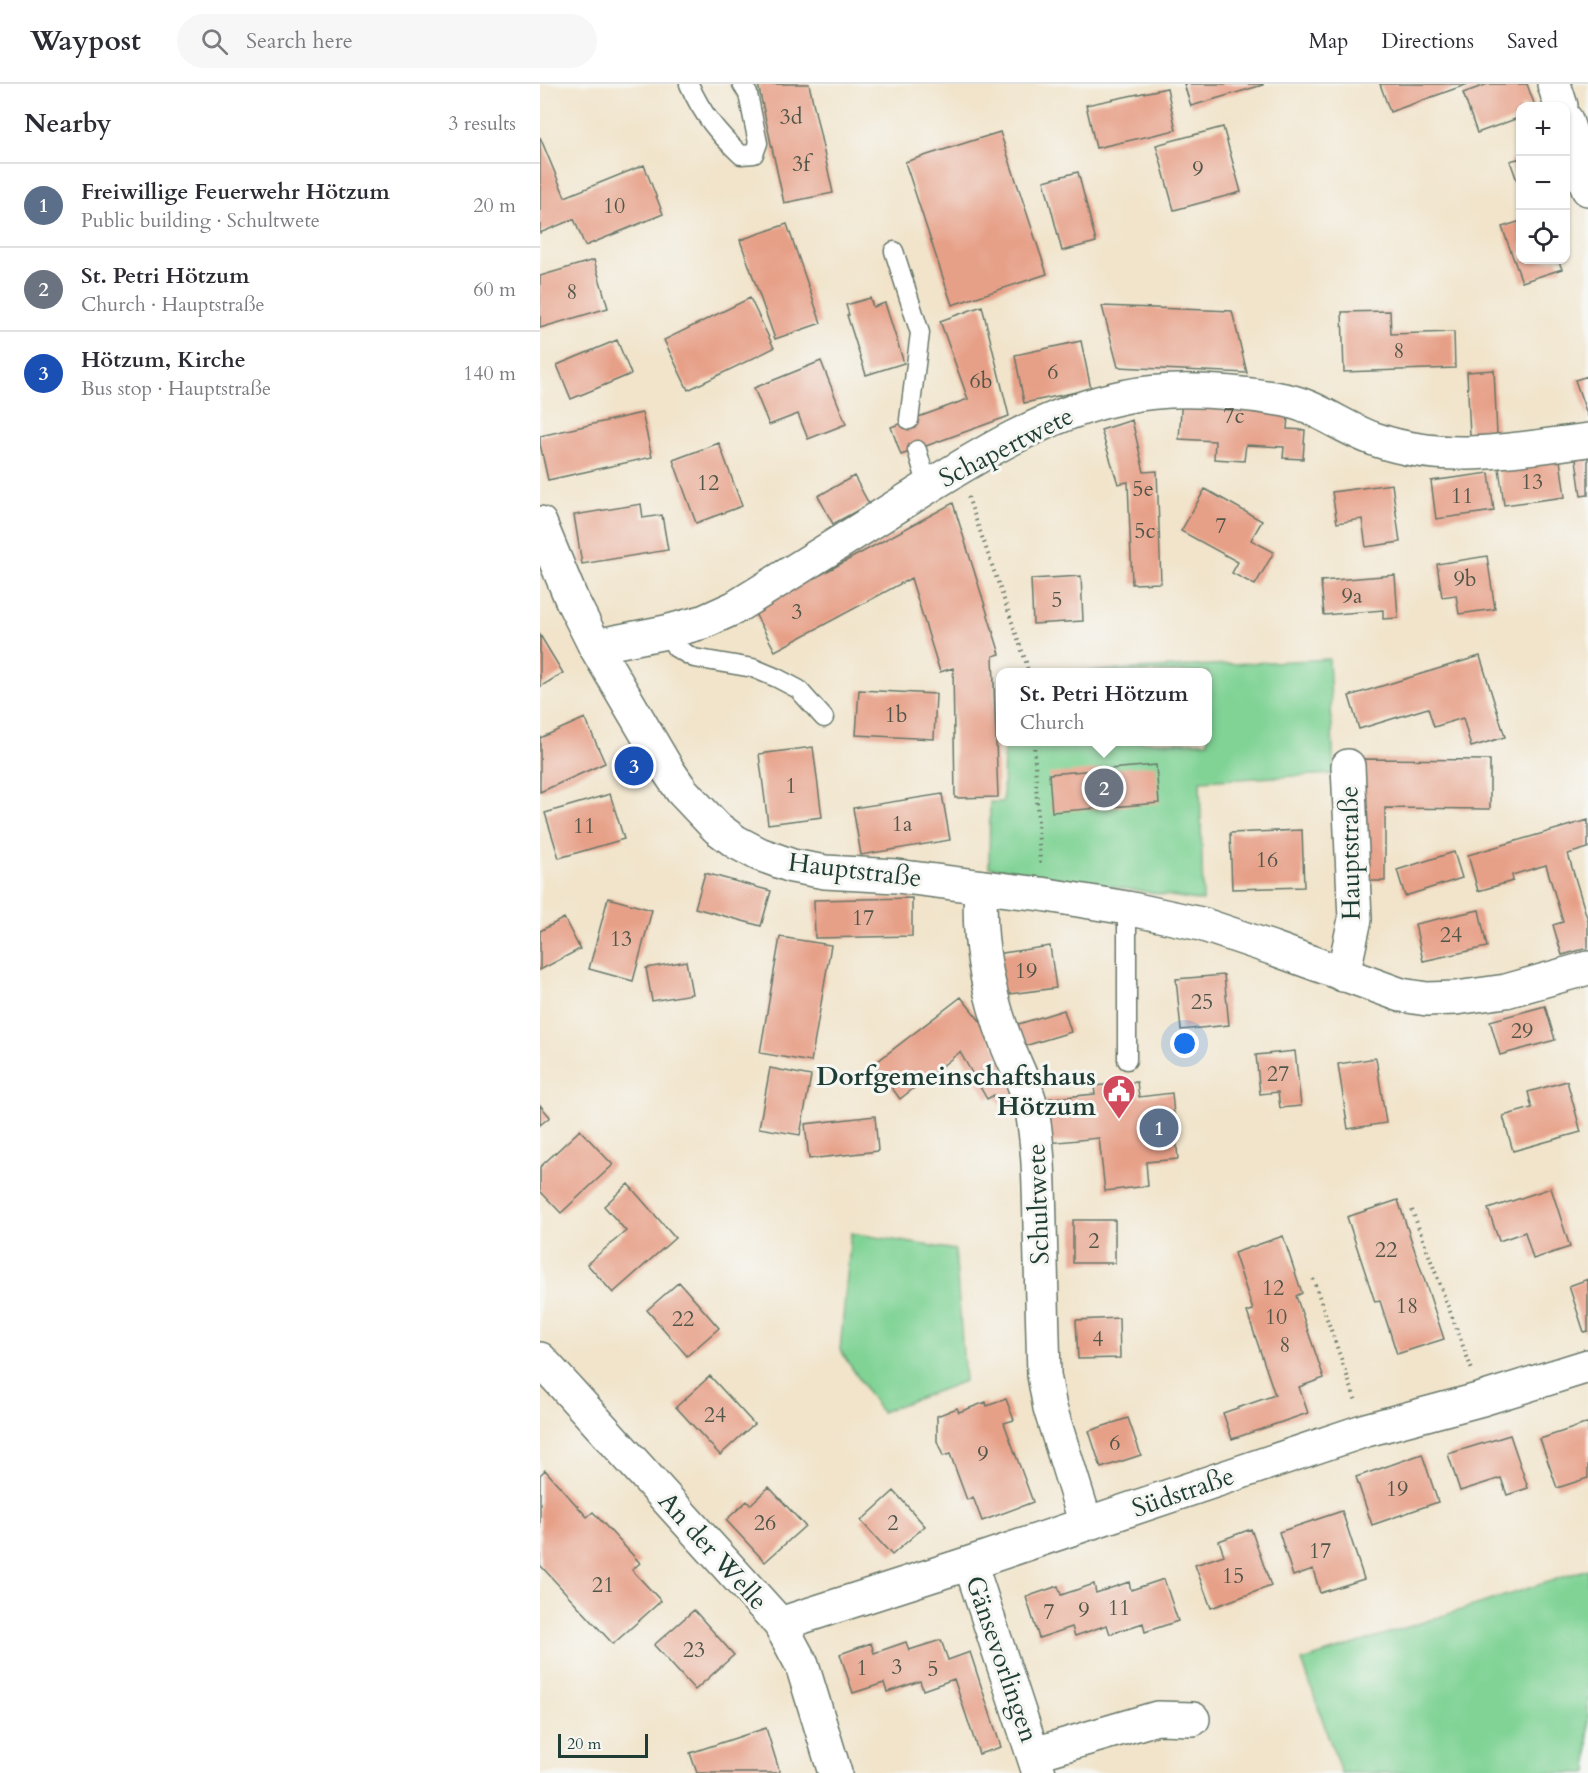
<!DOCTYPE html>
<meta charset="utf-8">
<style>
body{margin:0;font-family:Cardo,serif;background:#f7f7f7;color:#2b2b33}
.controls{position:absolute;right:18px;top:18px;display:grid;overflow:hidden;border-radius:12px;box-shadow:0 2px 4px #0004}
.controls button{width:54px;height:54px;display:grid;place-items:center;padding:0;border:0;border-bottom:2px solid #e1e1e2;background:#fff;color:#2b2b33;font:30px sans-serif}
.scale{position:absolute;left:18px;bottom:15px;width:90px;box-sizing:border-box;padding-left:6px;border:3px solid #1f3d34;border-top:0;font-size:16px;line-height:21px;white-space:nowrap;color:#1f3d34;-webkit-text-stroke:4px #f6f6f2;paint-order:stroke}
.you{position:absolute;left:645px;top:960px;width:21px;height:21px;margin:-15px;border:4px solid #fff;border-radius:50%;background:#1a73e8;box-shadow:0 0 0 9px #1a73e833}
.badge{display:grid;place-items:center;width:39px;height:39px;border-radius:50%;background:#ea580c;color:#fff;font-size:20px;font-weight:700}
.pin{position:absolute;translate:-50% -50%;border:3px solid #fff;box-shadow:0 2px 6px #0006}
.popup{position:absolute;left:456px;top:584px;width:216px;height:78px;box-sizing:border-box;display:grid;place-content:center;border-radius:12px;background:#fff;filter:drop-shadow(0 2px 4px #0005);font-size:20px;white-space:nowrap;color:#7c7c81}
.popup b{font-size:22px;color:#2b2b33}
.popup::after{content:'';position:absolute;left:50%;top:100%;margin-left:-12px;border:12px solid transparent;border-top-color:#fff}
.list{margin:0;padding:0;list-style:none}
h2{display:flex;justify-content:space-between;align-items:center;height:78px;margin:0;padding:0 24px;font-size:26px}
h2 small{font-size:20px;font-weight:400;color:#7c7c81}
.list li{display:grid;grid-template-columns:39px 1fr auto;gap:18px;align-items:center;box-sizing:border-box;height:84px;padding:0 24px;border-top:2px solid #e1e1e2}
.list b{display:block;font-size:22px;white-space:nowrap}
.list p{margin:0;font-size:20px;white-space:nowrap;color:#7c7c81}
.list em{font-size:20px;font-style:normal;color:#7c7c81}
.icon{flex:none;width:33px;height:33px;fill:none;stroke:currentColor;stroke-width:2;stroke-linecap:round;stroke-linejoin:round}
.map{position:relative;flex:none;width:1048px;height:1689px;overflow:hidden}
header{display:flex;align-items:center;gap:36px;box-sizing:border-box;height:84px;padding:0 30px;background:#fff;border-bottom:2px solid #e1e1e2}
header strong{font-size:28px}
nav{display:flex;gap:33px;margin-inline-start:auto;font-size:21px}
.search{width:420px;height:54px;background:#f7f7f7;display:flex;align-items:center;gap:15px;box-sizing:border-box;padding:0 21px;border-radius:33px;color:#7c7c81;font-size:22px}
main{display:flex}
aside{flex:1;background:#fff}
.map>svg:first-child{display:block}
</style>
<header>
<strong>Waypost</strong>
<div class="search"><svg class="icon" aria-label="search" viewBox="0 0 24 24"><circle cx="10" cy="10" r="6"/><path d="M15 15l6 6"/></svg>Search here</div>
<nav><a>Map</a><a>Directions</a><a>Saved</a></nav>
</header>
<main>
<aside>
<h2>Nearby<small>3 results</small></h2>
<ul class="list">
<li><span class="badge" style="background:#5c6f8a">1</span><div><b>Freiwillige Feuerwehr Hötzum</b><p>Public building · Schultwete</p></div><em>20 m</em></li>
<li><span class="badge" style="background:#6b7280">2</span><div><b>St. Petri Hötzum</b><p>Church · Hauptstraße</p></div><em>60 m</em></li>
<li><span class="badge" style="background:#1a4fb4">3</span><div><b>Hötzum, Kirche</b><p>Bus stop · Hauptstraße</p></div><em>140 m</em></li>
</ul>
</aside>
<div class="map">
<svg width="1048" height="1689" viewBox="0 0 1048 1689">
<rect width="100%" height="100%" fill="#f6f6f2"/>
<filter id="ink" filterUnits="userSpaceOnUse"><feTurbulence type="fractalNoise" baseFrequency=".0167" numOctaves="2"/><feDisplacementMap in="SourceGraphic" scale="12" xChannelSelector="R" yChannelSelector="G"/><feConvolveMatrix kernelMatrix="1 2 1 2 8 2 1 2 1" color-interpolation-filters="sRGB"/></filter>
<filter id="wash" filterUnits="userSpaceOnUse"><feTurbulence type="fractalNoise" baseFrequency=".008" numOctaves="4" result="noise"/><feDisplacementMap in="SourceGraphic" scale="24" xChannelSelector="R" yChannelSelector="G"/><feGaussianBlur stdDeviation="1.35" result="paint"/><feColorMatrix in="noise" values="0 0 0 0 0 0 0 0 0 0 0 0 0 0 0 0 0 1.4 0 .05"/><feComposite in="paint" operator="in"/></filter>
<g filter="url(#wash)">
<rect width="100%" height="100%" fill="#f1e4cb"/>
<path fill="#80d395" stroke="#508864" stroke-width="1.5" d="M 789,575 L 794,690 L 660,697 L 663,817 L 449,783 L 450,718 L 463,718 L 464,658 L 668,658 L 668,588 L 536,588 Z
M 311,1149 L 415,1166 L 425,1297 L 341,1328 L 300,1266 Z
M 1048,1485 L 1048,1689 L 801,1689 L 762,1577 Z"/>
<g id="blocks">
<path fill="#e7a088" d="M 218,0 L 269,0 L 293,109 L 244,119 Z
M 644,0 L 723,0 L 723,1 L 651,22 Z
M 840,0 L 928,0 L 850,28 Z
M 948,0 L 987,0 L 995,22 L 981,22 L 981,33 L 937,49 L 923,9 Z
M 627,4 L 636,46 L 556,64 L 546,21 Z
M 683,43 L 701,108 L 634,126 L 616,61 Z
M 460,48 L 507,190 L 412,221 L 365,78 Z
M 0,53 L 25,113 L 104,81 L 123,130 L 45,162 L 34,135 L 0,149 Z
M 981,74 L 981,105 L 980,105 L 970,77 Z
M 538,88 L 556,158 L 522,167 L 504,97 Z
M 981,137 L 981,176 L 1018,176 L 1022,185 L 982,198 L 962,143 Z
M 247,140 L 281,239 L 235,255 L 200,156 Z
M 54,176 L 68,224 L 0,244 L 0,192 Z
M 210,214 L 234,264 L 148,306 L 124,256 Z
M 330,214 L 333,223 L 345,219 L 364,279 L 326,291 L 307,231 L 309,231 L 306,221 Z
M 442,222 L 469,332 L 361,371 L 351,343 L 428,315 L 400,237 Z
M 562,222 L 692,227 L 707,289 L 578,283 Z
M 850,227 L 851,250 L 914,248 L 915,284 L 804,288 L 802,228 Z
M 77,256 L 91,290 L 31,315 L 17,281 Z
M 541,257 L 551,305 L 484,319 L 475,271 Z
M 281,277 L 306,340 L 268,355 L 258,330 L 229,341 L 214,304 Z
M 954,286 L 957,351 L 930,352 L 927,288 Z
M 1048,292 L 1048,333 L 1035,296 Z
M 642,313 L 749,320 L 747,345 L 765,346 L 763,375 L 743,374 L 744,363 L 706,361 L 704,377 L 674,375 L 675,357 L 639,355 Z
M 102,329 L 112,373 L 8,396 L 0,360 L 0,352 Z
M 592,336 L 604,388 L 617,387 L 621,499 L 592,500 L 588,398 L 578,400 L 561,346 Z
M 179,359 L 202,422 L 156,439 L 133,376 Z
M 1048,373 L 1048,411 L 1041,412 L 1036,375 Z
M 1020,376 L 1025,413 L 964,421 L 959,384 Z
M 949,389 L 954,427 L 896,435 L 891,397 Z
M 314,392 L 329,420 L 293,440 L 278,412 Z
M 852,400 L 860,458 L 826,463 L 822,435 L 797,439 L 792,408 Z
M 665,405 L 722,437 L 711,456 L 734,468 L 715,501 L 692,489 L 698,478 L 641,447 Z
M 413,419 L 460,570 L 453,572 L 458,713 L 415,714 L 413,584 L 400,588 L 371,494 L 235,567 L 212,524 L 278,489 L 280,491 Z
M 101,420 L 103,434 L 122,431 L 128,466 L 42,480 L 34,431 Z
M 947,472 L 955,525 L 919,530 L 916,511 L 902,513 L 897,480 Z
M 855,491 L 858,534 L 843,535 L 843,526 L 784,531 L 781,497 Z
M 541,492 L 543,537 L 493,540 L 491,495 Z
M 0,551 L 23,589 L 0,603 Z
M 940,572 L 965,653 L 931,663 L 923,634 L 894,643 L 888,624 L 819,645 L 809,612 Z
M 319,606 L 396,610 L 394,655 L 316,651 Z
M 45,634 L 65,679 L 0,708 L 0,654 Z
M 273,663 L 282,733 L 228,740 L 219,670 Z
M 820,675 L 950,676 L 950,725 L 845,724 L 845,797 L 819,797 Z
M 616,681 L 619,719 L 512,728 L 509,690 Z
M 70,710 L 84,755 L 19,774 L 5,729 Z
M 402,710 L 410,756 L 321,771 L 313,724 Z
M 1048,736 L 1048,764 L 1028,770 L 1048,837 L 1048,864 L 1022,871 L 1013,841 L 1023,838 L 1006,781 L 972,791 L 973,797 L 938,807 L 928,771 Z
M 762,746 L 764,803 L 692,805 L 690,749 Z
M 914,768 L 922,794 L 865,812 L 857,786 Z
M 165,789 L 231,807 L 221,842 L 155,824 Z
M 68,814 L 112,826 L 93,897 L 49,885 Z
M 372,814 L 372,852 L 275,854 L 274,816 Z
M 939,826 L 947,863 L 883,877 L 875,840 Z
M 24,834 L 40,865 L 0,886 L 0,847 Z
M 240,853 L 291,861 L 271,978 L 220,969 Z
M 510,862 L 516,904 L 462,911 L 456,870 Z
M 146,877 L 152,910 L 112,917 L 106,884 Z
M 684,891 L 689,941 L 641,946 L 636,895 Z
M 421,913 L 448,947 L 478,1013 L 461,1022 L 454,1011 L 447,1015 L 420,968 L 360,1015 L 334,980 Z
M 1005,922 L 1015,956 L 960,971 L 950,937 Z
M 524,926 L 531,948 L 478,964 L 472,942 Z
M 755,967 L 761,1022 L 740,1024 L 738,1008 L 720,1010 L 716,971 Z
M 836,974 L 846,1039 L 808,1045 L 798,980 Z
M 230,984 L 271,992 L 260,1051 L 219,1044 Z
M 1027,997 L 1041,1048 L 973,1067 L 963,1032 L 992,1024 L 988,1008 Z
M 597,998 L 599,1013 L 632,1009 L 638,1075 L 606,1078 L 608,1102 L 565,1107 L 559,1054 L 508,1059 L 504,1015 L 555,1010 L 554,1002 Z
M 0,1021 L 10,1033 L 0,1041 Z
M 335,1032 L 338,1067 L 269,1075 L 265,1040 Z
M 40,1046 L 73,1081 L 21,1129 L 0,1107 L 0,1083 Z
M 88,1100 L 135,1154 L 73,1209 L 47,1180 L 86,1147 L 64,1122 Z
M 1011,1104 L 1030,1163 L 993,1175 L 985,1148 L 959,1157 L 948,1125 Z
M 858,1116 L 904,1255 L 857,1270 L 840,1217 L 835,1218 L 807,1133 Z
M 533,1136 L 575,1136 L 575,1179 L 533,1179 Z
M 743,1152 L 762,1209 L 756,1212 L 784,1294 L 759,1303 L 768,1329 L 692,1355 L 683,1329 L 735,1311 L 707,1228 L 713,1226 L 694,1169 Z
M 1048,1195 L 1048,1247 L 1044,1248 L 1029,1202 Z
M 139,1198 L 179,1244 L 147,1272 L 107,1226 Z
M 579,1234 L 580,1274 L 538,1275 L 536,1236 Z
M 170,1292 L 214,1340 L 180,1371 L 136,1323 Z
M 466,1315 L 474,1336 L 464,1339 L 493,1418 L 442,1437 L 433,1413 L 427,1416 L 410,1370 L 403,1372 L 397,1357 L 397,1332 L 417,1324 L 419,1328 L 446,1318 L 447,1322 Z
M 588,1334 L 601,1371 L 561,1384 L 549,1347 Z
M 1048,1339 L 1048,1394 L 1017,1404 L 1000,1355 Z
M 970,1351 L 988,1404 L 967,1411 L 961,1394 L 920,1407 L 908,1370 Z
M 882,1370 L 898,1418 L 832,1441 L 816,1393 Z
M 5,1386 L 47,1433 L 53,1428 L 100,1479 L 92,1486 L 121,1517 L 73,1560 L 0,1481 L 0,1391 Z
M 229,1403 L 265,1442 L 225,1478 L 186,1436 L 207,1417 L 210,1421 Z
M 354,1407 L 385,1442 L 352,1471 L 321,1437 Z
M 802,1427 L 824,1495 L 780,1509 L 773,1485 L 753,1492 L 739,1448 Z
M 711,1445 L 731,1502 L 671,1524 L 655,1481 L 684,1471 L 679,1457 Z
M 624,1495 L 638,1537 L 605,1548 L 603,1539 L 570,1550 L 567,1541 L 535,1552 L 532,1543 L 499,1554 L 486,1513 L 518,1502 L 521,1511 L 554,1500 L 556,1509 L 589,1498 L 591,1506 Z
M 154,1526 L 194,1571 L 155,1606 L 114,1561 Z
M 401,1556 L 408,1576 L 430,1568 L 461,1663 L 439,1670 L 414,1595 L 383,1606 L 380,1597 L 347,1608 L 344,1599 L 313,1609 L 300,1570 L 331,1559 L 334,1569 L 366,1558 L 369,1566 Z
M 226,1644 L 240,1689 L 157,1689 L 150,1669 Z"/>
</g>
</g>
<g filter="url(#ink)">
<use href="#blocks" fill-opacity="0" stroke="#687769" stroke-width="1.5"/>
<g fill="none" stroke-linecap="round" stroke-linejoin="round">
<g stroke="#687769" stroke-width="21">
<path id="service" d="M 149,0 C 162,30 177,48 201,71 L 214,70 L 218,59 L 208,10 L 202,0
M 354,167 L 380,249 L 369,336
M 377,366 L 388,403
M 126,548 L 136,564 L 154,574 L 213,584 L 237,594 L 258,605 L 284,634
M 587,824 L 587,976"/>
</g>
<g stroke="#687769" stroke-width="36">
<path id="minor" d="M 1014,0 L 1021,22
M 1026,36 L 1048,105
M 55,562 L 126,548 L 163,538 L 194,524 C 249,490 304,456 359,421 C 428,378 501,330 583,313 C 633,302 689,307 739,315 C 775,320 803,345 837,356 C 906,380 978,365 1048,356
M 441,803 C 437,859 448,911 468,963 C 476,983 486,1001 491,1022 C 499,1061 499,1101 500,1141 C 501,1191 503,1241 504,1291 L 510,1324 L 546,1440
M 803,891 L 815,835 L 808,682
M 0,1275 L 240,1540 L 262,1581 L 295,1689
M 430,1479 L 499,1689
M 240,1540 L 430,1479 L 826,1346 L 942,1315 L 1048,1282
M 494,1670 L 617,1634 L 653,1635"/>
</g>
<g stroke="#687769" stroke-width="36">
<path id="tertiary" d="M 0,439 L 31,514 L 55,562 L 129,688 L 142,707 L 177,744 L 196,758 L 219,770 L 252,782 L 285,788 L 356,792 L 501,810 L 587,824 L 661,840 L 732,864 L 861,911 L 887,915 L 916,914 L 966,907 L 1048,884"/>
</g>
<path stroke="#687769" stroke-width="4" stroke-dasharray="1.5 4.5" stroke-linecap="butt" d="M 428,413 L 486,578 L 488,588
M 494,658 L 500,779
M 872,1126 L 932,1286
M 773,1195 L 816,1317"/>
<use href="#service" stroke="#fff" stroke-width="18"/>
<use href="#minor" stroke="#fff" stroke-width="33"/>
<use href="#tertiary" stroke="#fff" stroke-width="33"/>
</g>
</g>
<defs>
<g id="civic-pin" transform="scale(1.725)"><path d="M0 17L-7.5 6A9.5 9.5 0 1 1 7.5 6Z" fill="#d1495b" stroke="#f6f6f2"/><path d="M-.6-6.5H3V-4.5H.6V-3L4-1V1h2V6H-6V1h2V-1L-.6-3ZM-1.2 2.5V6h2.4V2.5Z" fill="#fff"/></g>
</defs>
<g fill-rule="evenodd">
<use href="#civic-pin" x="579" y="1007"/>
</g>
<g text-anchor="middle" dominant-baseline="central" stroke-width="6" stroke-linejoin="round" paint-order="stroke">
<g font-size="22" fill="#515649">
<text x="251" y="33">3d</text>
<text x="261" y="80">3f</text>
<text x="658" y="85">9</text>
<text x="74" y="122">10</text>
<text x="32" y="208">8</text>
<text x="859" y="267">8</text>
<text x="513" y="288">6</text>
<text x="441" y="297">6b</text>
<text x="694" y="332">7c</text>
<text x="992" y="398">13</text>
<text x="168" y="399">12</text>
<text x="603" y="405">5e</text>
<text x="922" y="412">11</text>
<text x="681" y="442">7</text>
<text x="605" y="447">5c</text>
<text x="925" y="495">9b</text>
<text x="812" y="512">9a</text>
<text x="517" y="516">5</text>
<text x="257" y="528">3</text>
<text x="356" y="631">1b</text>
<text x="251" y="702">1</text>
<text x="362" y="740">1a</text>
<text x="44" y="742">11</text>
<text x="727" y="776">16</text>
<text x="323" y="834">17</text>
<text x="911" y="851">24</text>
<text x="81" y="855">13</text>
<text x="486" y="887">19</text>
<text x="662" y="918">25</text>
<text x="982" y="947">29</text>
<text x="738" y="990">27</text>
<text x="554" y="1157">2</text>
<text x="846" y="1166">22</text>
<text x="733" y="1204">12</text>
<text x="867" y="1222">18</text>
<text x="736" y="1233">10</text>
<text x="143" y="1235">22</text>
<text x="558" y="1255">4</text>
<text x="745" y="1261">8</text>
<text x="175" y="1331">24</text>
<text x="575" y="1359">6</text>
<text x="443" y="1370">9</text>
<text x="857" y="1405">19</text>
<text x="225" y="1439">26</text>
<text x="353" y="1439">2</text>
<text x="780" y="1467">17</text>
<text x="693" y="1492">15</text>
<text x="63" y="1501">21</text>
<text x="579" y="1524">11</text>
<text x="544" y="1526">9</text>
<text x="509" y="1528">7</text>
<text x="154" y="1566">23</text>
<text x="357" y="1583">3</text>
<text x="322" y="1584">1</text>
<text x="393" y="1585">5</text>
</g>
<g font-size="26" fill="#1f3d34" stroke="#f6f6f2">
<text transform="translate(466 363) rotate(-27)">Schapertwete</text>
<text transform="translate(810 769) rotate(-91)">Hauptstraße</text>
<text transform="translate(315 786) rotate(7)">Hauptstraße</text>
<text transform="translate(498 1120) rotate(-92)">Schultwete</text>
<text transform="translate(643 1408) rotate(-19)">Südstraße</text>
<text transform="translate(173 1467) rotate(48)">An der Welle</text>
<text transform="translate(462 1575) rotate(71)">Gänsevorlingen</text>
</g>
<g font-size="26" font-weight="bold" fill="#1f3d34" stroke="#f6f6f2" text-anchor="end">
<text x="556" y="992">Dorfgemeinschaftshaus<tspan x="556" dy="30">Hötzum</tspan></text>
</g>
</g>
</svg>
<div class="controls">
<button>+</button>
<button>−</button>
<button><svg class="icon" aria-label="locate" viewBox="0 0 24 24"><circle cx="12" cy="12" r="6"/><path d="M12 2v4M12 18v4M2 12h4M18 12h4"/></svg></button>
</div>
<div class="scale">20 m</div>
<div class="you"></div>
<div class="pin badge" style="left:619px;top:1044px;background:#5c6f8a">1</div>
<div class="pin badge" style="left:564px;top:704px;background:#6b7280">2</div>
<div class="popup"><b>St. Petri Hötzum</b>Church</div>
<div class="pin badge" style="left:94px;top:682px;background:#1a4fb4">3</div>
</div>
</main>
